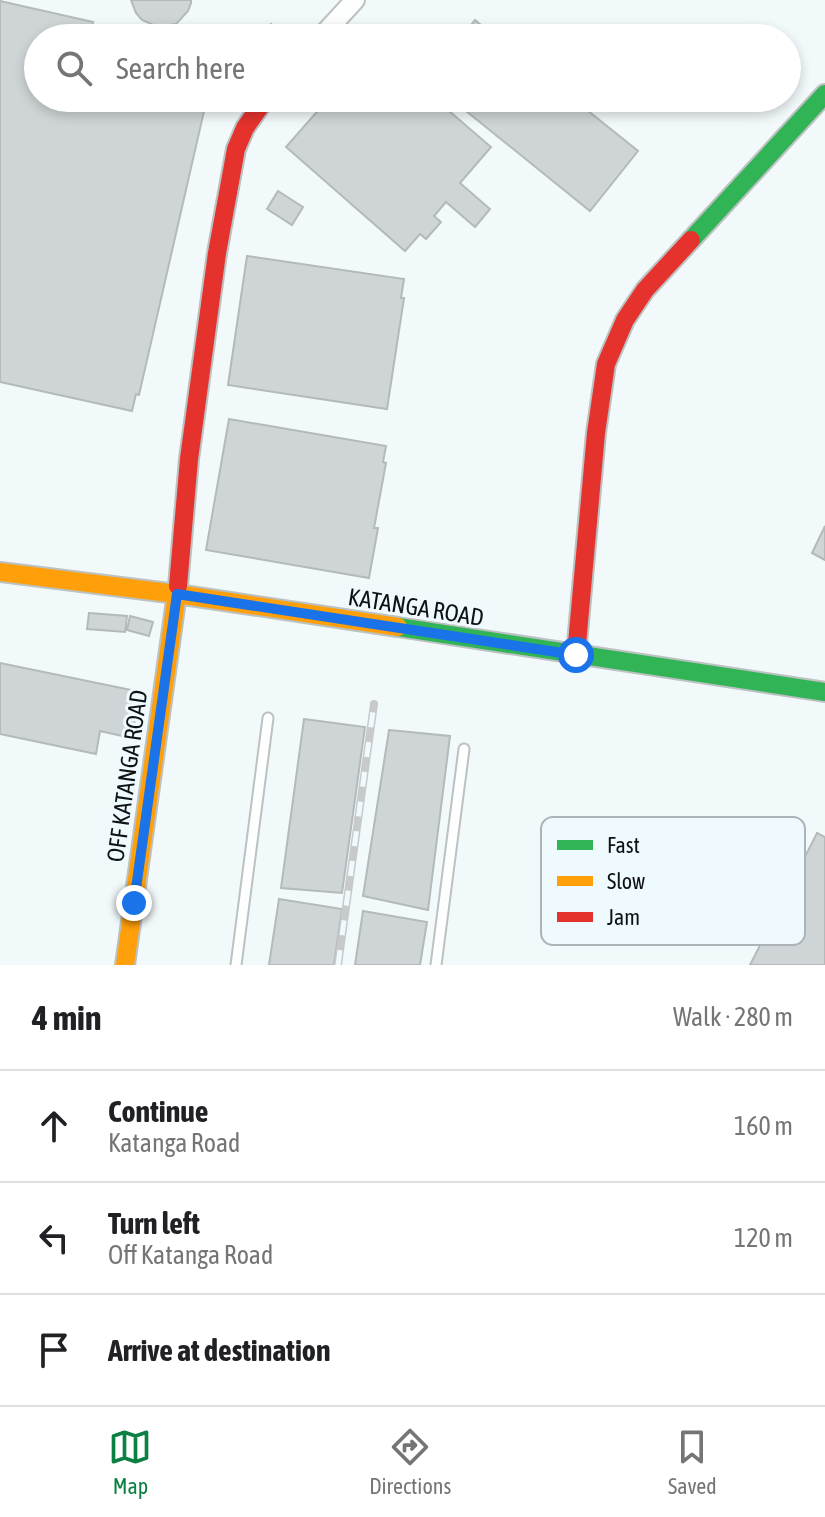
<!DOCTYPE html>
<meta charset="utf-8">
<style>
body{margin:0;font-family:"Asap Condensed",sans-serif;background:#f2f2f2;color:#202124}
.stop{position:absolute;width:24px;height:24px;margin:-18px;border:6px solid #1a73e8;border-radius:50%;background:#fff}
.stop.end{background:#1a73e8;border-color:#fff;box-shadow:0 2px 8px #0008}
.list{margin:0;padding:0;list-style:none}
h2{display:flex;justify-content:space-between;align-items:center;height:104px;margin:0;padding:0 32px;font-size:34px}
h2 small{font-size:26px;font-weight:400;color:#757577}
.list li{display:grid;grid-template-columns:52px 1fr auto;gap:24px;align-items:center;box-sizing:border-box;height:112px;padding:0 32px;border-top:2px solid #e0e0e0}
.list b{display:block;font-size:30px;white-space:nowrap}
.list p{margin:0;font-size:26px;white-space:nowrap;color:#757577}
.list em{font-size:26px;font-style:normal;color:#757577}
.icon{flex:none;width:44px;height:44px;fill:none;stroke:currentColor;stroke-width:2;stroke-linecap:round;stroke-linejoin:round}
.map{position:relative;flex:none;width:825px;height:965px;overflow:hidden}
.search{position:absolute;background:#fff;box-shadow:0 4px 12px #0003;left:24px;right:24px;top:24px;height:88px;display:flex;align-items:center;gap:20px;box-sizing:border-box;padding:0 28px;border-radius:44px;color:#757577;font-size:30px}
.sheet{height:440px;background:#fff}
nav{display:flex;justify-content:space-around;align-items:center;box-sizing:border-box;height:112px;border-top:2px solid #e0e0e0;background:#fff;font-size:22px;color:#757577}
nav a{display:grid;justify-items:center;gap:4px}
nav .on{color:#0b8043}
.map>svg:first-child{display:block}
</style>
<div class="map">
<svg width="825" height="965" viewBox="0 0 825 965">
<rect width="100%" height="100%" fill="#f2f9fa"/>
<path fill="#cfd5d6" stroke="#b4b9ba" stroke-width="2" d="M 131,0 L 191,0 L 191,3 L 188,11 L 176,24 L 158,27 L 142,20 L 136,13 Z
M 0,1 L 93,22 L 90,34 L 110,38 L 38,38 L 38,98 L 207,98 L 139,395 L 136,394 L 132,411 L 0,382 Z
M 475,20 L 497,38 L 461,38 Z
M 271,24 L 280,33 L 276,38 L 257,38 Z
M 329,98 L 434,98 L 491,147 L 460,183 L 490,209 L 475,227 L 446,202 L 434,216 L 441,222 L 426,239 L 420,234 L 405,251 L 286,147 Z
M 450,98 L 572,98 L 638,151 L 590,211 Z
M 278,191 L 303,207 L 292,225 L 267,209 Z
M 247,256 L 404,279 L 401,298 L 404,298 L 387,409 L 228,385 Z
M 229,419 L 386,446 L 383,462 L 386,463 L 374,528 L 378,528 L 369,578 L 206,550 Z
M 825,526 L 825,560 L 812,553 Z
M 89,613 L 127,616 L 125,632 L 87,629 Z
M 130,616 L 153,622 L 149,636 L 127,630 Z
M 0,663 L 141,692 L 131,738 L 100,731 L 96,754 L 0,734 Z
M 304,719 L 365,727 L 342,893 L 281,888 Z
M 389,730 L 450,736 L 428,910 L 363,896 Z
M 817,833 L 825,837 L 825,965 L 750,965 Z
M 279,899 L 342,909 L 334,965 L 269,965 Z
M 363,911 L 427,922 L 420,965 L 355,965 Z"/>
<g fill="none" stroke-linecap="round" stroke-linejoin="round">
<g stroke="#bcc1c2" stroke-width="13">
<path id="lane" d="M 236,965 L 268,718
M 436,965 L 464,749"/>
</g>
<g stroke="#bcc1c2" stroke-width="22">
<path id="street" d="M 320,38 L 355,0"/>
</g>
<g stroke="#bcc1c2" stroke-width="22">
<path id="fast" d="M 691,240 L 825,94
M 398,627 L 825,692"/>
</g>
<g stroke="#bcc1c2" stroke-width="22">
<path id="slow" d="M 0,572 L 177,594 L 398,627
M 125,965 L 178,586"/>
</g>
<g stroke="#bcc1c2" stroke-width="22">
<path id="jam" d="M 178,586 L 189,459 L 217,253 L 236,149 L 245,128 L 266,98
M 576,655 L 596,433 L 606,364 L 625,320 L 645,290 L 691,240"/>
</g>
<use href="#lane" stroke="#fdfefe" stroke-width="9"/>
<use href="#street" stroke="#fdfefe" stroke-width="18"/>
<use href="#fast" stroke="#30b455" stroke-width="18"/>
<use href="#slow" stroke="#ff9f0a" stroke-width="18"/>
<use href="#jam" stroke="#e5322d" stroke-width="18"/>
<g stroke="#c8c9ca" stroke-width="8">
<path id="rail" d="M 338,965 L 374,704"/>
</g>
<use href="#rail" stroke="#effafe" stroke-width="5" stroke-dasharray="15" stroke-linecap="butt"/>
</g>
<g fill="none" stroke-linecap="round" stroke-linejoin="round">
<path stroke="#1a73e8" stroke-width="10" d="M 134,903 L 177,594 L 576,655"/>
</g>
<g text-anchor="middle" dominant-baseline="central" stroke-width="6" stroke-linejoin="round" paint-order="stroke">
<g font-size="24" fill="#0e1214" stroke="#effafe">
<text transform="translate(416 607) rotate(9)">KATANGA ROAD</text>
<text transform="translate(127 776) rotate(-82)">OFF KATANGA ROAD</text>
</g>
</g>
<rect x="541" y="817" width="264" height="128" rx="12" fill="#effafe" stroke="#acb4b8" stroke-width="2"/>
<rect x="557" y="840" width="36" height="10" fill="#30b455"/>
<rect x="557" y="876" width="36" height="10" fill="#ff9f0a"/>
<rect x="557" y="912" width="36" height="10" fill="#e5322d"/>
<g font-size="22" fill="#0e1214">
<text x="607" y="853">Fast</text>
<text x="607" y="889">Slow</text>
<text x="607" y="925">Jam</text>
</g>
</svg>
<div class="stop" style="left:576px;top:655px"></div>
<div class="stop end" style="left:134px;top:903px"></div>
<div class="search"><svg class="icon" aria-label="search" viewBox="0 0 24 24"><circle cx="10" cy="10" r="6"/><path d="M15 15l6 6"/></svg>Search here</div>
</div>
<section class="sheet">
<h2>4 min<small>Walk · 280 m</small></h2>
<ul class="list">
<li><svg class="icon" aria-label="ahead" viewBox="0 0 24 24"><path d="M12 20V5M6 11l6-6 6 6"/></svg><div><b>Continue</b><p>Katanga Road</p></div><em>160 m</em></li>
<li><svg class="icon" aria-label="left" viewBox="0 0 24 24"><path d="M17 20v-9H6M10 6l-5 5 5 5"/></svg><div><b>Turn left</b><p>Off Katanga Road</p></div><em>120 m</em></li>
<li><svg class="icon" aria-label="arrive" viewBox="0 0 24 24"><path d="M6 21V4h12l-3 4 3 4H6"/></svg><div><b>Arrive at destination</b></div></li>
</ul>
</section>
<nav>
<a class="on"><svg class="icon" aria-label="map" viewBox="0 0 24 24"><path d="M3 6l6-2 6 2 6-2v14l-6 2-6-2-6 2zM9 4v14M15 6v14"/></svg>Map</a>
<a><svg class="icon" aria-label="directions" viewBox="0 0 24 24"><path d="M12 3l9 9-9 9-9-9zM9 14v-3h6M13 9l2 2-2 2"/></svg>Directions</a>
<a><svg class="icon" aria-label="saved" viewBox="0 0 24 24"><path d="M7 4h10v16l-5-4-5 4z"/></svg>Saved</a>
</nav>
